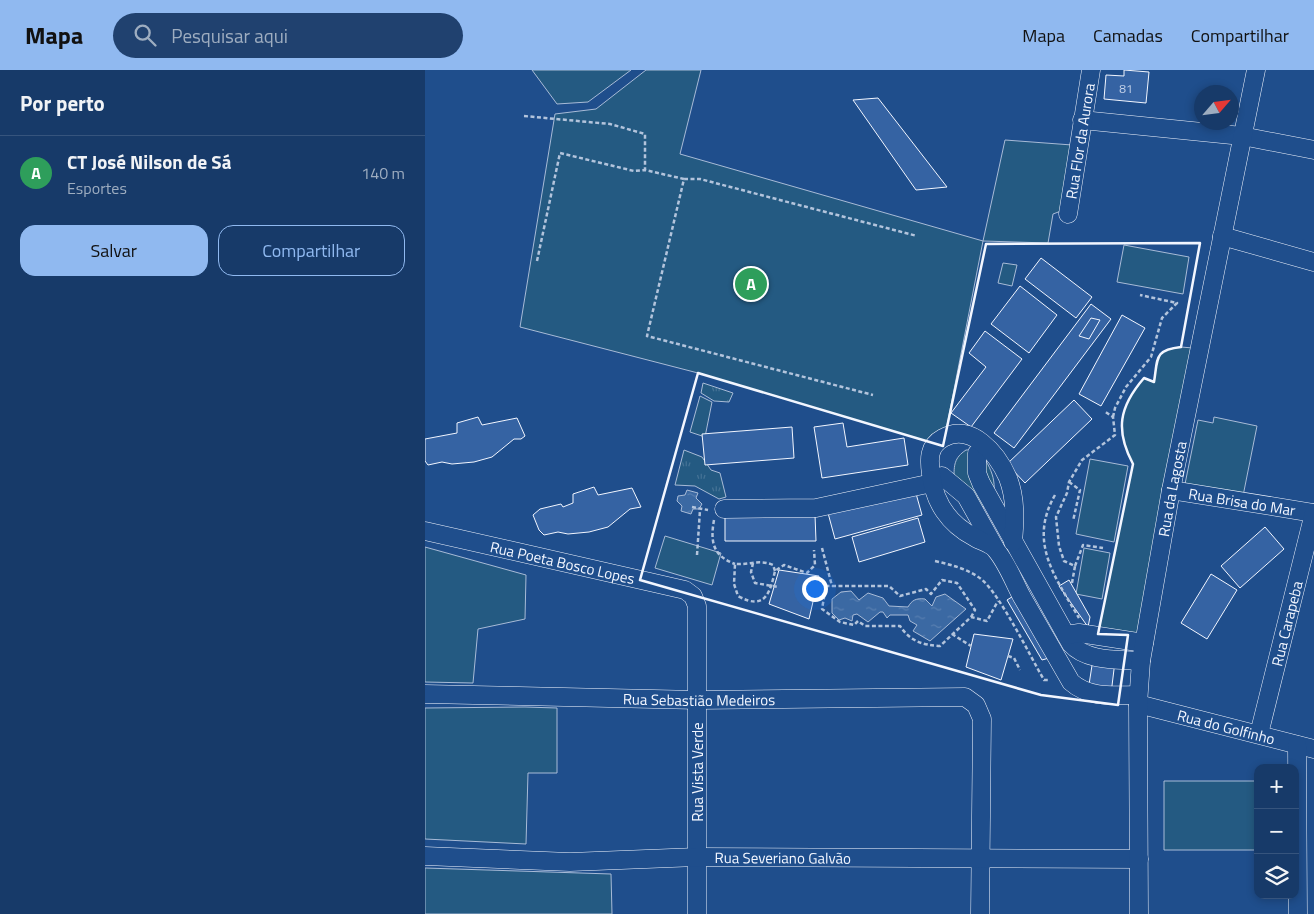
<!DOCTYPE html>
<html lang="pt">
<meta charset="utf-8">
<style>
body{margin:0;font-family:"Titillium Web",sans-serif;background:#20416f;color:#f1f3f6}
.controls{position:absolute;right:15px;bottom:15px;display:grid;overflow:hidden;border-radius:10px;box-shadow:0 2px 8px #0003}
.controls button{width:45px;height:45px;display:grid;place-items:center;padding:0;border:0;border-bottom:1px solid #36547d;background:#173a69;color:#f1f3f6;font:25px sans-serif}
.compass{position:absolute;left:769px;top:15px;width:45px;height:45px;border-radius:50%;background:#173a69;box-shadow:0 2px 8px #0003;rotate:62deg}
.you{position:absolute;left:389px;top:518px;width:18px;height:18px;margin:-12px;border:4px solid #fff;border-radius:50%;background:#1a73e8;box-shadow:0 0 0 8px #1a73e833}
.badge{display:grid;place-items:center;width:32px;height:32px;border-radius:50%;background:#90b9f0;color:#fff;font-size:16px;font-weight:700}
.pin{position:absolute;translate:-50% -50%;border:2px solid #fff;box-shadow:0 1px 5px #0006}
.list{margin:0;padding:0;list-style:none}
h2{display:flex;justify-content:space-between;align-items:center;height:65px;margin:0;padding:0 20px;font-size:21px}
h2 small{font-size:16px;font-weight:400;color:#9eadc0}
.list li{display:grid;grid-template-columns:32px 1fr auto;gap:15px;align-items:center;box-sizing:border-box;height:75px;padding:0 20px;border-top:1px solid #36547d}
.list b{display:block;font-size:19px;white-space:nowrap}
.list p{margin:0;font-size:16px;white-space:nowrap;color:#9eadc0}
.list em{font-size:16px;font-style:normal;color:#9eadc0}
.actions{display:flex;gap:10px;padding:15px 20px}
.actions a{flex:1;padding:11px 0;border:1px solid #90b9f0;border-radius:15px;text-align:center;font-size:18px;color:#90b9f0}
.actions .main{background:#90b9f0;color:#111}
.icon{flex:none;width:28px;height:28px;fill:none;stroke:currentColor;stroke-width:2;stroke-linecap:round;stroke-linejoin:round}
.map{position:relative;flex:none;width:889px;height:844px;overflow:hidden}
header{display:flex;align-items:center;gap:30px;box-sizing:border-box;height:70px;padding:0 25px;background:#90b9f0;color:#111}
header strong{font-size:24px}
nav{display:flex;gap:28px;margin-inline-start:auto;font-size:18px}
.search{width:350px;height:45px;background:#20416f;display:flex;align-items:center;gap:12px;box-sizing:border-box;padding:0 18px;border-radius:28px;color:#9eadc0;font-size:19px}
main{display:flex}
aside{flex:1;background:#173a69}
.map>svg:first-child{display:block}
</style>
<header>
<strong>Mapa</strong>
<div class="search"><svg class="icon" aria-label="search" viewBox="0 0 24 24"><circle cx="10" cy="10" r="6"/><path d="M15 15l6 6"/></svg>Pesquisar aqui</div>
<nav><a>Mapa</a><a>Camadas</a><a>Compartilhar</a></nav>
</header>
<main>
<aside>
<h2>Por perto<small></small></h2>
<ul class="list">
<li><span class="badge" style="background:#2e9e5b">A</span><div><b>CT José Nilson de Sá</b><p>Esportes</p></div><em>140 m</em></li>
</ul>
<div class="actions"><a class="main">Salvar</a><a>Compartilhar</a></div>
</aside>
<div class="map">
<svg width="889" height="844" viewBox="0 0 889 844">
<defs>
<pattern id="park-tufts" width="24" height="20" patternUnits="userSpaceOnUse" patternTransform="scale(1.25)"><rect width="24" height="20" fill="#245a82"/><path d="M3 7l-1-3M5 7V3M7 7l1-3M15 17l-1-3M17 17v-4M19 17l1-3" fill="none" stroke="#447295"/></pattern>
<pattern id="water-ripples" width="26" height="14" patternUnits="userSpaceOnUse" patternTransform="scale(1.25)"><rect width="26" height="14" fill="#3b69a3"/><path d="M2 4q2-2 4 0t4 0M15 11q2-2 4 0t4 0" fill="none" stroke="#587fb1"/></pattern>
</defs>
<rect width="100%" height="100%" fill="#1f4e8c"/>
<path fill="#245a82" stroke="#a8bbd7" d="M 107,0 L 206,0 L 163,32 L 132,34 Z
M 221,0 L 276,0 L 255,84 L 558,171 L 580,70 L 647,75 L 636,141 L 628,144 L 623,173 L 558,171 L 518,376 L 273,303 L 95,257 L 130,44 L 171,39 Z
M 699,175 L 764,187 L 758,224 L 692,212 Z
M 578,193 L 592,195 L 587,216 L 573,213 Z
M 756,277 L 768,278 L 715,556 L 712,564 L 673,564 L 708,394 C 690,360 694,337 719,308 L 729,312 C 733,287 729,280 756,277 Z
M 275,326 L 287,332 L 280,367 L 265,362 Z
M 789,347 L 832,356 L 818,426 L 760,414 L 773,350 L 788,353 Z
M 541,380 L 554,380 C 567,399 575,415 564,438 L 552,436 L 529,409 C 529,395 529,388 541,380 Z
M 665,389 L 703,396 L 689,472 L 651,464 Z
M 240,466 L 296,483 L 287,515 L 230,498 Z
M 0,477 L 101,505 L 100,549 L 53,559 L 48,613 L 0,612 Z
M 659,478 L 685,483 L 677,529 L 651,524 Z
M 100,637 L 132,638 L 132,703 L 103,703 L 101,774 L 0,769 L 0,638 Z
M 739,711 L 833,711 L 833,780 L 739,780 Z
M 0,798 L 186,804 L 187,844 L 0,844 Z"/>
<path fill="url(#park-tufts)" stroke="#a8bbd7" d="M 278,313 L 308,323 L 304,332 L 289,331 L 276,323 Z
M 259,380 L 277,387 L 286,400 L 295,403 L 301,427 L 294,429 L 270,416 L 250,415 Z"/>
<path fill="url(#water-ripples)" stroke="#a8bbd7" d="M 262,420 L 273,423 L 271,428 L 277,434 L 274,439 L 268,439 L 266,444 L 256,441 L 257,436 L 252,431 L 253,426 L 260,425 Z
M 426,521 L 434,530 L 443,523 L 458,528 L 464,536 L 483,537 C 487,530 491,528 500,529 L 507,536 L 511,527 L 520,524 L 541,539 L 505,571 L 488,561 L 492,555 L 485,551 L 483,545 L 465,545 L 462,548 L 458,542 L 455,542 L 443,552 L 432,544 L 428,545 L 427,551 L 420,548 L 414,550 L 407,543 L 407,529 L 416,522 Z"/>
<path fill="#3563a3" stroke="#f2f6ff" d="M 699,0 L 724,2 L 721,33 L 679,29 L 681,5 L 699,6 Z
M 453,28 L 522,117 L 491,120 L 428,30 Z
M 616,188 L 667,227 L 651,248 L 600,209 Z
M 595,216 L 632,245 L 604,283 L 566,254 Z
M 666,234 L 686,249 L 589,378 L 569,363 Z
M 697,245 L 720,258 L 676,336 L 654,324 Z
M 666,248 L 675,250 L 664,269 L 654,266 Z
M 560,261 L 597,289 L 546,357 L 526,343 L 561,297 L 544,283 Z
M 649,330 L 667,349 L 600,413 L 582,394 Z
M 53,347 L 57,355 L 92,348 L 100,366 L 96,369 L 89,369 L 67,387 L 49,392 L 27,394 L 17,392 L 3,395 L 0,391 L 0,369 L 32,363 L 32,353 Z
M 418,353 L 422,377 L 479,368 L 483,395 L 397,408 L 389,357 Z
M 367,357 L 369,388 L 280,395 L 277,364 Z
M 169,417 L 173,425 L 207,418 L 216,437 L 205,439 L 183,457 L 164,462 L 143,464 L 133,462 L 119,465 L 114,460 L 108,445 L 115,439 L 136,434 L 138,437 L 148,433 L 148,424 Z
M 490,420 L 497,445 L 410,469 L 403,443 Z
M 300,445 L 390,445 L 391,471 L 300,471 Z
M 493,448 L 500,472 L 434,492 L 427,467 Z
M 840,457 L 859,479 L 815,518 L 796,496 Z
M 354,500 L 394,506 L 384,549 L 344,534 Z
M 786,504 L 812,520 L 782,569 L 756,553 Z
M 644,510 L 665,547 L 663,557 L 634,516 Z
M 590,525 L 624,588 L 617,590 L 582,530 Z
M 549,564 L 588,569 L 576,610 L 541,597 Z
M 668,589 L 690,591 L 686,624 L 663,621 Z"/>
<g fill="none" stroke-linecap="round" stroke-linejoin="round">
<g stroke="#f2f6ff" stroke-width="19">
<g id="minor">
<path d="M 657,50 L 817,66 L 889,80"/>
<path id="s1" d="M 643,144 L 666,0"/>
<path d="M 797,166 L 889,192"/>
<path d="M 552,383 L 552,403 L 556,413 L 646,574 C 662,592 694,589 716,591"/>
<path d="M 517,406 L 541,426 L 570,478"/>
<path id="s2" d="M 746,420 L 889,443"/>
<path d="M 299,439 L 391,438 L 507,413"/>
<path id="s3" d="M 0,461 L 260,520 L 268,526 L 272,536 L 272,844"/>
<path d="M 588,472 C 590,450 591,429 583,408 C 572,383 546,352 518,368 C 503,376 504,390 506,404 C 509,432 524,454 549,467 C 555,471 567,474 571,480 C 582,493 589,512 597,527 C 613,555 630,584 646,612 C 665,629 690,625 713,625"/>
<path d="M 641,565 L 654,563 L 719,573"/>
<path id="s4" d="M 0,624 L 273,630 L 540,627 L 551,635 L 557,649 L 555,844"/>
<path id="s5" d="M 713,634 L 889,679"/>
<path id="s6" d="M 834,664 L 889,443"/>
<path d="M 872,675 L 873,844"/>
<path id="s7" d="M 0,786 L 145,792 L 272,787 L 714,789"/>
<path id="s8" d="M 714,844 L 713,634 L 716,591 L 746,420 L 831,0"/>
</g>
</g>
<path stroke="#b3c4dc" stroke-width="2.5" stroke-dasharray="4 2.5" stroke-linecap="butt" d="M 99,46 L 185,54 L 220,64 L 220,100 L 259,109 L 222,266 L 448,325
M 259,109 L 275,109 L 492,166
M 112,191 L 135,83 L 209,101 L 220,100
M 688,347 L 690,338 L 701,317 L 726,287 L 737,248 L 752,233 L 715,225
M 644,412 L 655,420 L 648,451
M 630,425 C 603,472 630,507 654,548
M 267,437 L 283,440
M 289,450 C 285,472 288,486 310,494
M 397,478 L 407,516
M 272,485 L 275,440
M 510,491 C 527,495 543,499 556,509 C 575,524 605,586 619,610 L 625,610
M 328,493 L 326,502 L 330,513 L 353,517
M 650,496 L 658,475 L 678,478
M 350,501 L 348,495 C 334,489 324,495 310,494 L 309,514 L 313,526 C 340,541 345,523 350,501 L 359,495 L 382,503 L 390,495 L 389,480
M 647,513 L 650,496 L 639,491 L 634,476 L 631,447 L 642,423 L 644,412 L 657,390 L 690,365 L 688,347 L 679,341
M 546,547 L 550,540 L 532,513 L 517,510 L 506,524 L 501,519 L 475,526 L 464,516 L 401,516 L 397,539 L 415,552 L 429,555 L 433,551 L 440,556 L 475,556 C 485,571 497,575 515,576 L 546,547 L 562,551 L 573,531
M 527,564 L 546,576
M 583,586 L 589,588 L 595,600"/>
<use href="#minor" stroke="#1f4e8c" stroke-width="18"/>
<path stroke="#f2f6ff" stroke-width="2.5" d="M 775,173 L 756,277 C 729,280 733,288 729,312 L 719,308 C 694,337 690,360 708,394 L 673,564 L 703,565 L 693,635 L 616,625 L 215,510 L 273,303 L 518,376 L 561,174 Z"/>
</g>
<g text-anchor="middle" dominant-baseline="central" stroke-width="4" stroke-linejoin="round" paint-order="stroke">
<g font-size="12" fill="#c3d1e8">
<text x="701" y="18">81</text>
</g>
<g font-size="15" fill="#f2f6ff" stroke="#1f4e8c">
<text stroke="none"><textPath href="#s1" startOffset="74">Rua Flor da Aurora</textPath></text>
<text stroke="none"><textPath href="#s8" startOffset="428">Rua da Lagosta</textPath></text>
<text stroke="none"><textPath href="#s2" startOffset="72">Rua Brisa do Mar</textPath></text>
<text stroke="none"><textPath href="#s3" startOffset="141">Rua Poeta Bosco Lopes</textPath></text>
<text stroke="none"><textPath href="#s6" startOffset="114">Rua Carapeba</textPath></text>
<text stroke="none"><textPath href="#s4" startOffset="274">Rua Sebastião Medeiros</textPath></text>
<text stroke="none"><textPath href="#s5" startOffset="91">Rua do Golfinho</textPath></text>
<text transform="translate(272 702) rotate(-90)">Rua Vista Verde</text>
<text stroke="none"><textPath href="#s7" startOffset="358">Rua Severiano Galvão</textPath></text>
</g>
</g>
</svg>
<div class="controls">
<button>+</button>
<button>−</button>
<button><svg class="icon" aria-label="layers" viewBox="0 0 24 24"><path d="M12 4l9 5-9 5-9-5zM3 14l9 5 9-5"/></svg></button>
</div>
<svg class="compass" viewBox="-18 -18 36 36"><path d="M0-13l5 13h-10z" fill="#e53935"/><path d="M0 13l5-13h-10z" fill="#9eadc0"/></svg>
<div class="you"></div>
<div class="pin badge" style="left:326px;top:214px;background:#2e9e5b">A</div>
</div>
</main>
